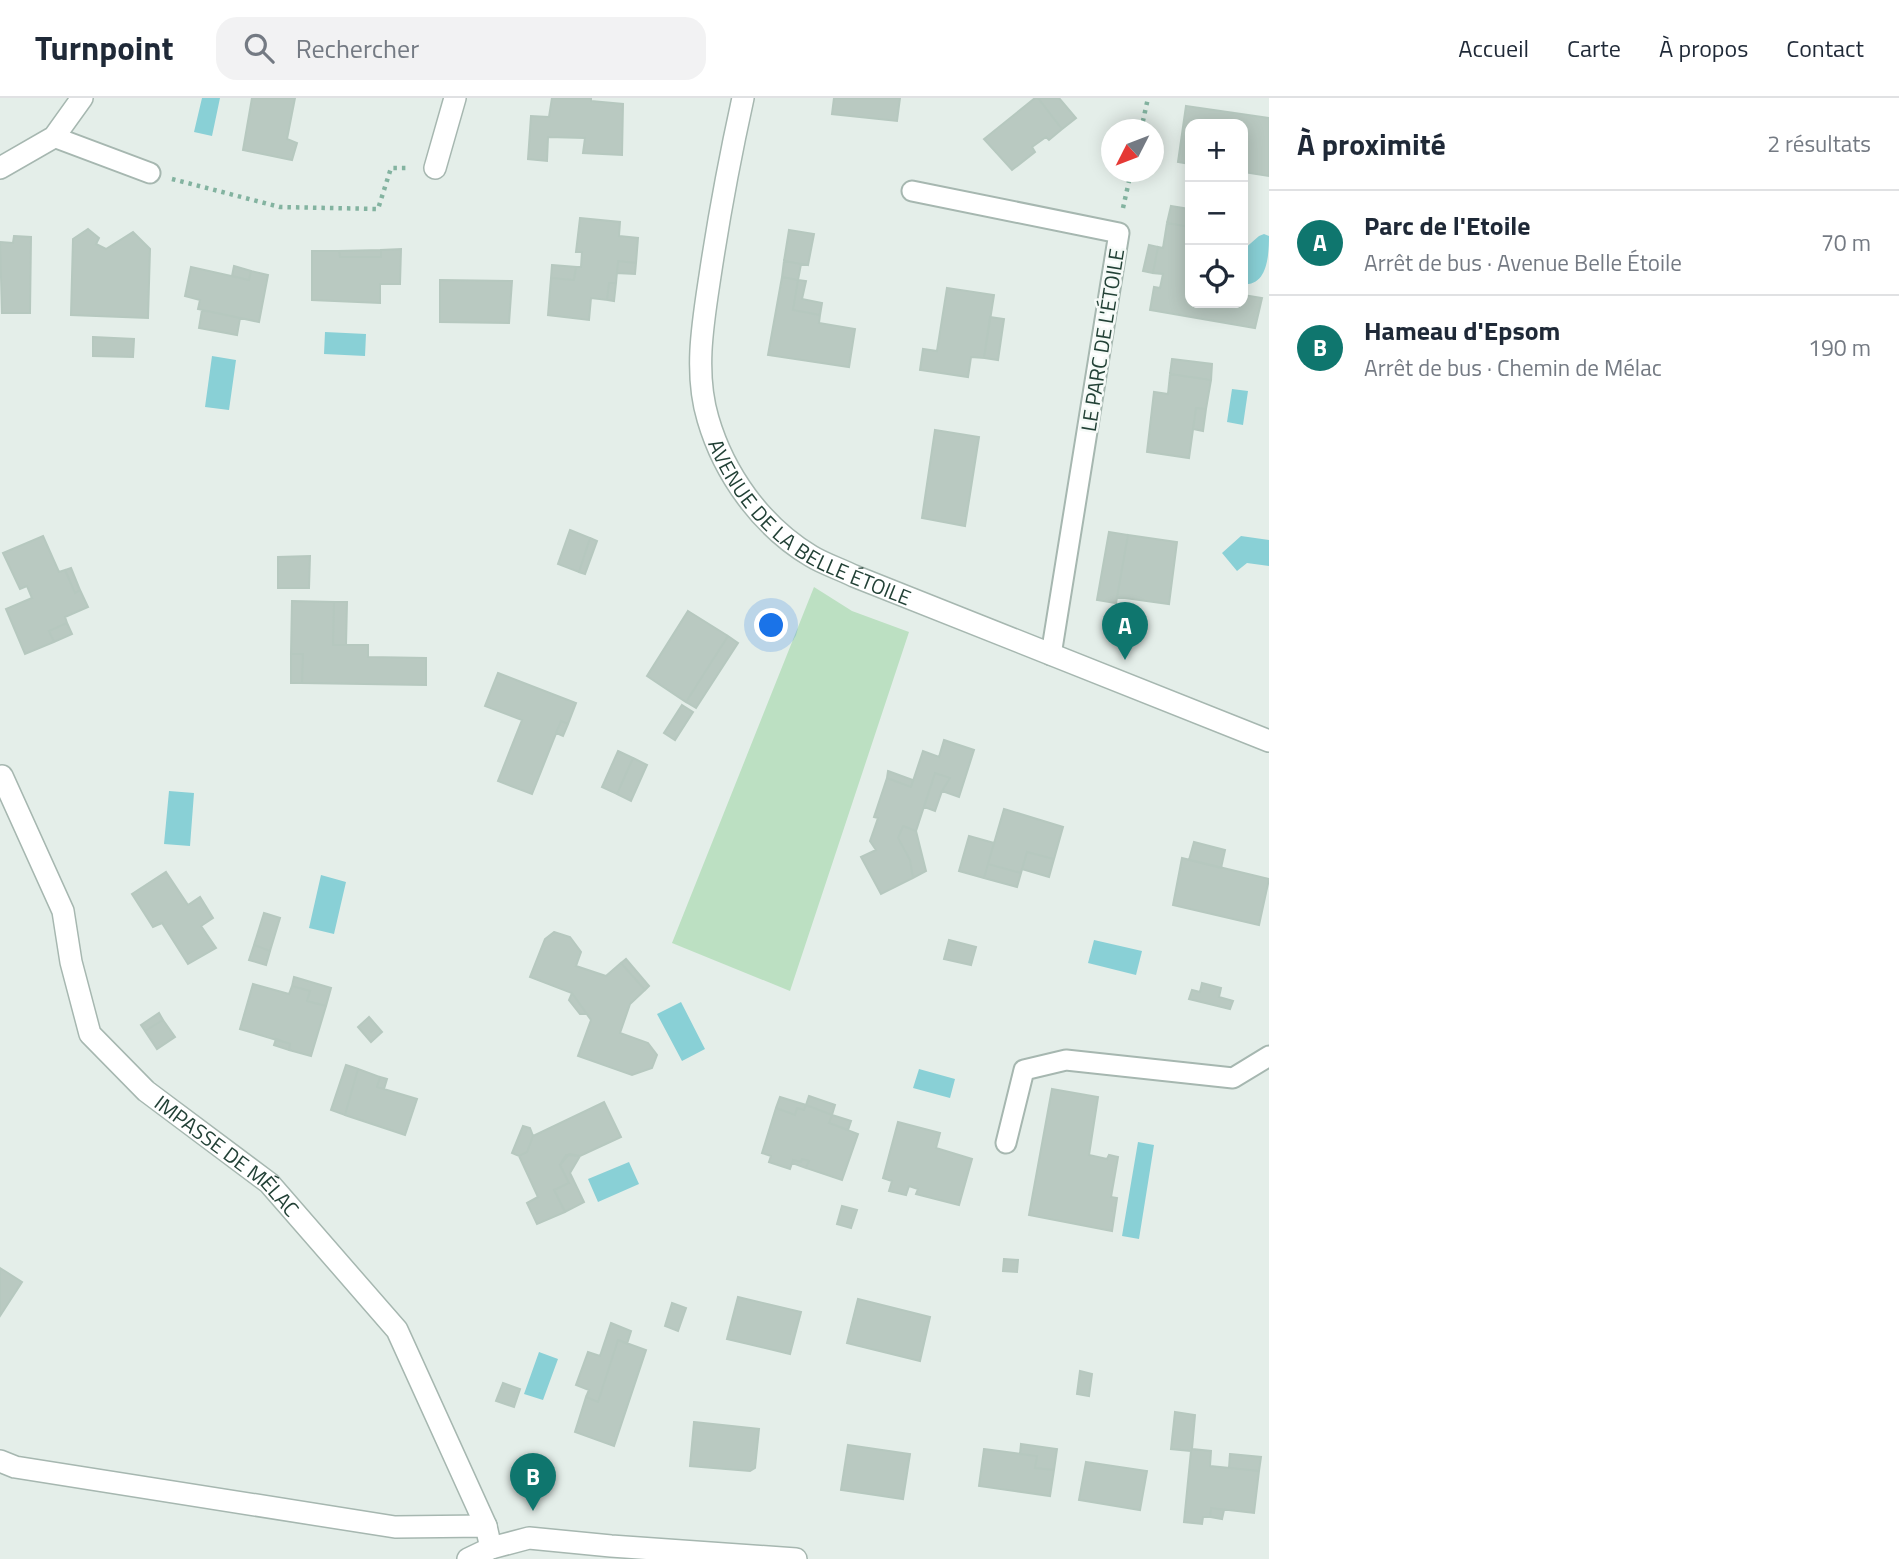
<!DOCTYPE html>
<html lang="fr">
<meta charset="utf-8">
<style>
body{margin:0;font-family:"Titillium Web",sans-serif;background:#f2f2f3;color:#1f2937}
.controls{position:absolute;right:21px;top:21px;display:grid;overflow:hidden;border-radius:14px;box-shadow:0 4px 18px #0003}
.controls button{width:63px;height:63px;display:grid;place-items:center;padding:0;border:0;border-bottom:2px solid #e0e1e3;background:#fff;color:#1f2937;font:35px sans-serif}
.compass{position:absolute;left:1101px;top:21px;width:63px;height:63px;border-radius:50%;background:#fff;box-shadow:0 4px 18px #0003;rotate:228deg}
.you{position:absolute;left:772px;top:528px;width:24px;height:24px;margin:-18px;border:5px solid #fff;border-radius:50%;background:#1a73e8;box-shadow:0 0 0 10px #1a73e833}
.badge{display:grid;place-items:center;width:46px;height:46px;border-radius:50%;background:#0f766e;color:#fff;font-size:23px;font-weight:700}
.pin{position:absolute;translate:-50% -58px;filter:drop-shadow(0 2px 4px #0008)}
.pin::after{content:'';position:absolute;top:37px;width:24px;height:21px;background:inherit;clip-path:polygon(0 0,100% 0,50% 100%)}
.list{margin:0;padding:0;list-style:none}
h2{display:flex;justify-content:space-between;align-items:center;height:91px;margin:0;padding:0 28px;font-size:30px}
h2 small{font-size:23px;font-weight:400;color:#747a83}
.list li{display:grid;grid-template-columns:46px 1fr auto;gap:21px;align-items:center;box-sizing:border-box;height:105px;padding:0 28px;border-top:2px solid #e0e1e3}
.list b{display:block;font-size:26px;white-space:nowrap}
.list p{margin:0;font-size:23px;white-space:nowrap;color:#747a83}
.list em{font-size:23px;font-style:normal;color:#747a83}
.icon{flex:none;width:38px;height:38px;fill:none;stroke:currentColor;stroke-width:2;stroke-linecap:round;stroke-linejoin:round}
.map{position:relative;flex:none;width:1269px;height:1461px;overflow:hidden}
header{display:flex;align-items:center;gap:42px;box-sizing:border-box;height:98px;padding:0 35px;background:#fff;border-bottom:2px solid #e0e1e3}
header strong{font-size:33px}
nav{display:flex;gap:38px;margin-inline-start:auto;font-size:24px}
.search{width:490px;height:63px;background:#f2f2f3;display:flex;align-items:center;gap:18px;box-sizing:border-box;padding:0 24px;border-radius:21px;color:#747a83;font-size:26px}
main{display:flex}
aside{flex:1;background:#fff}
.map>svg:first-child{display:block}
</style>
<header>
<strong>Turnpoint</strong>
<div class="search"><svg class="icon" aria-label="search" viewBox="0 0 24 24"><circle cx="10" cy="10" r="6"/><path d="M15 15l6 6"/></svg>Rechercher</div>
<nav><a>Accueil</a><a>Carte</a><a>À propos</a><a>Contact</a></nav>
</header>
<main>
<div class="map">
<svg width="1269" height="1461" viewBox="0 0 1269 1461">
<rect width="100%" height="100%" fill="#e4eee9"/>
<path fill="#bce0c2" d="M 814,489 L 852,513 L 909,534 L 790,893 L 672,845 Z"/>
<path fill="#89d0d6" d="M 202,0 L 220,0 L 212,38 L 194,34 Z
M 1264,136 L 1269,138 C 1269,155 1268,188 1244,186 L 1243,152 L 1259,138 Z
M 325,234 L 366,236 L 365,258 L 324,256 Z
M 212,258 L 236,262 L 229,312 L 205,309 Z
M 1232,291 L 1248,293 L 1243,327 L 1227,324 Z
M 1241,438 L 1269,442 L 1269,468 L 1247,465 L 1237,473 L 1222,455 Z
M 169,693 L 194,695 L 190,748 L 164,746 Z
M 321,777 L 346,784 L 334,836 L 309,830 Z
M 1094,842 L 1142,853 L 1136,877 L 1088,865 Z
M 681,904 L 705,951 L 682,963 L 657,916 Z
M 919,971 L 955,981 L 950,1000 L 913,990 Z
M 1138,1044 L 1154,1047 L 1139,1141 L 1122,1138 Z
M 629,1064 L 639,1086 L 598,1104 L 588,1081 Z
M 539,1254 L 558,1261 L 543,1302 L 524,1296 Z"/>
<path fill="#b9c9c1" stroke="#b6c8bf" stroke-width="2" d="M 252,0 L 295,0 L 287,41 L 297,45 L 292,62 L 243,52 Z
M 552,0 L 591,0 L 591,3 L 623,6 L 622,57 L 583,55 L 585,40 L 548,39 L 547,63 L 528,61 L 531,18 L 549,19 Z
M 834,0 L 900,0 L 897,23 L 832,16 Z
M 1035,0 L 1038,0 L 1062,31 L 1049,42 L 1046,39 L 1032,49 L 1035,54 L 1012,72 L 984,41 Z
M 1038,0 L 1059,0 L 1076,20 L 1062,31 Z
M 1186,8 L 1269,20 L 1269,78 L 1243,74 L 1243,26 L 1190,26 L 1190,66 L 1178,64 Z
M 1171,108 L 1190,111 L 1190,129 L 1167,125 Z
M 580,120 L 620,124 L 619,138 L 638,140 L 636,165 L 618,163 L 616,185 L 609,185 L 607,202 L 591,200 L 589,222 L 548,217 L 551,180 L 574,182 L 576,169 L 581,169 L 582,154 L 576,154 Z
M 1167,125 L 1190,129 L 1190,205 L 1239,207 L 1243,205 L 1243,197 L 1262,200 L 1255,230 L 1150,212 L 1154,189 L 1160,190 L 1163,176 L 1153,175 L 1158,149 L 1163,150 Z
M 88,131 L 99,140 L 96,146 L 106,151 L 133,134 L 150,151 L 148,220 L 71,217 L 73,141 Z
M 789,132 L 814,136 L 808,167 L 784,163 Z
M 14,138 L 31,139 L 30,215 L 2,215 L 0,144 L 13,145 Z
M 1149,147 L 1158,149 L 1153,175 L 1143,173 Z
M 401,151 L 400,186 L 380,186 L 380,205 L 312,202 L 312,153 L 339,153 L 340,159 L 381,159 L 381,152 Z
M 381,152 L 381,159 L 340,159 L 339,153 Z
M 618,163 L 636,165 L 635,176 L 617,175 Z
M 784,163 L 801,166 L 798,182 L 782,179 Z
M 552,167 L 576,169 L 574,182 L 551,180 Z
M 234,168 L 251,173 L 249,182 L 232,178 Z
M 191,169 L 249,182 L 251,173 L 268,177 L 259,224 L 198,211 L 200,202 L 185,198 Z
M 782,179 L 798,182 L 793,212 L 820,217 L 819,225 L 855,231 L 849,269 L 768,257 Z
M 440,182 L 512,183 L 509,225 L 440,224 Z
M 798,182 L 806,183 L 802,201 L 822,205 L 820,217 L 793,212 Z
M 609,185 L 616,185 L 614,203 L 607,202 Z
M 947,190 L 994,197 L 984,260 L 971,259 L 968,279 L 920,272 L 923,251 L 937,253 Z
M 202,212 L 240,220 L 237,237 L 199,230 Z
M 990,219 L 1004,221 L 998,262 L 984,260 Z
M 93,239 L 134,241 L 133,259 L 93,258 Z
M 1172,261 L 1212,266 L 1211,282 L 1170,276 Z
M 1170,276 L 1211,282 L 1206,311 L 1196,310 L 1189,360 L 1147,354 L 1154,294 L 1168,296 Z
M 1196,310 L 1206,311 L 1203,333 L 1193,331 Z
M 935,332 L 979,339 L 965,428 L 922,420 Z
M 570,432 L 590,440 L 579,474 L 558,466 Z
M 1109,434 L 1128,437 L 1116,505 L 1097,502 Z
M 1128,437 L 1177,444 L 1169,506 L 1117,499 Z
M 43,438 L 59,474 L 65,472 L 75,495 L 80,492 L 88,509 L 65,519 L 67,525 L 49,533 L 54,544 L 25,556 L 6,511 L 32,500 L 27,488 L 20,491 L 3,455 Z
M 590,440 L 597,443 L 585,476 L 579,474 Z
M 310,458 L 309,490 L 278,490 L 278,459 Z
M 71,470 L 80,492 L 75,495 L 65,472 Z
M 292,503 L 334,504 L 333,547 L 368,547 L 368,559 L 426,560 L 426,587 L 302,585 L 303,556 L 291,556 Z
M 334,504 L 347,504 L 346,547 L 333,547 Z
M 688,513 L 728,538 L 686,604 L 647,578 Z
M 67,525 L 72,536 L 54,544 L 49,533 Z
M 728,538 L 738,545 L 696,610 L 686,604 Z
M 291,556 L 303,556 L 302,585 L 291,585 Z
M 498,575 L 576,605 L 568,626 L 561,623 L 532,696 L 498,683 L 522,622 L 485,608 Z
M 682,607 L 693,614 L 675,642 L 664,635 Z
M 561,623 L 568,626 L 563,638 L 556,635 Z
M 944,642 L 974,652 L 959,699 L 942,693 L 950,680 L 935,675 L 916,733 L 903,728 L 898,740 L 910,762 L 913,780 L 881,796 L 861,759 L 876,752 L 870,743 L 878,720 L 874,719 L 887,680 L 911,689 L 923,653 L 939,659 Z
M 618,653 L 633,660 L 617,696 L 602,689 Z
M 633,660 L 647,667 L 631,703 L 617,696 Z
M 888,673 L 913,682 L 911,689 L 887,680 Z
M 935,675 L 950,680 L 942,693 L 935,713 L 924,709 Z
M 1004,711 L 1063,729 L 1054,761 L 1027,754 L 1021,775 L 988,766 Z
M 903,728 L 916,733 L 926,773 L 913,780 L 910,762 L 898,740 Z
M 969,738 L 994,745 L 984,780 L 959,773 Z
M 1194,744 L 1225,752 L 1221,770 L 1189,762 Z
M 1027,754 L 1054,761 L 1049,779 L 1022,771 Z
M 1182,760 L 1269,781 L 1259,827 L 1173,807 Z
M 988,766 L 1021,775 L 1017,789 L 984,780 Z
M 166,774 L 188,807 L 200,799 L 213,820 L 201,828 L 216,850 L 188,866 L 162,825 L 153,829 L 132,796 Z
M 264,815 L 280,820 L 270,853 L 254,847 Z
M 554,834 L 570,839 L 581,854 L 576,868 L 606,878 L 621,865 L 645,892 L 630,906 L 620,935 L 648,945 L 657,957 L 652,970 L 632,977 L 578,958 L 591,922 L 572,895 L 530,879 L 545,841 Z
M 949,842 L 976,849 L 971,867 L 944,861 Z
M 254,847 L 270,853 L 266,867 L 249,862 Z
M 626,861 L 649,888 L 645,892 L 621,865 Z
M 294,879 L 331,890 L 326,908 L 307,903 L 310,893 L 292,888 Z
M 1202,885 L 1221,890 L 1219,899 L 1233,903 L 1230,911 L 1189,901 L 1192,892 L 1200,894 Z
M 253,886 L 289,896 L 292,888 L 310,893 L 307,903 L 326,908 L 311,958 L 289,952 L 290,946 L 240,931 Z
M 572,895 L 587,916 L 580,916 L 569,902 Z
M 159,915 L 163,922 L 145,933 L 141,927 Z
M 369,919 L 382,934 L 371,944 L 358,929 Z
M 163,922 L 175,939 L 157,951 L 145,933 Z
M 276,941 L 290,946 L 289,952 L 274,947 Z
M 346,967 L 358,971 L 345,1017 L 331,1012 Z
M 358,971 L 380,979 L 377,989 L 417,1001 L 405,1037 L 345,1017 Z
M 380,979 L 387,981 L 384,991 L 377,989 Z
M 1052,991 L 1098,999 L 1089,1057 L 1107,1061 L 1109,1057 L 1118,1059 L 1111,1099 L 1117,1100 L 1112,1133 L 1029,1117 Z
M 809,998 L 835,1007 L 832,1017 L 806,1007 Z
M 780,999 L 806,1007 L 804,1012 L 797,1010 L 795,1017 L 776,1010 Z
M 604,1004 L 621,1039 L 580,1058 L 566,1057 L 560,1067 L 569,1085 L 554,1092 L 565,1114 L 537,1126 L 527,1105 L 538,1099 L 519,1058 L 527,1054 L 533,1038 Z
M 806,1007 L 832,1017 L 829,1025 L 858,1036 L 842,1082 L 806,1070 L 809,1063 L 802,1061 L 801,1064 L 793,1062 L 790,1071 L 769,1064 L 771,1058 L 762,1055 L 776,1010 L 795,1017 L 797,1010 L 804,1012 Z
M 832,1017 L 851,1023 L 848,1032 L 829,1025 Z
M 898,1024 L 940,1035 L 936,1050 L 972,1061 L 959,1107 L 916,1096 L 918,1091 L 909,1088 L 906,1097 L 889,1093 L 892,1083 L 883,1080 Z
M 523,1028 L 530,1030 L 533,1038 L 527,1054 L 519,1058 L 512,1055 Z
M 569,1056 L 580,1058 L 570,1075 L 584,1104 L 565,1114 L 554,1092 L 569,1085 L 560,1067 Z
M 802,1061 L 809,1063 L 806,1070 L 792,1065 L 793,1062 L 801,1064 Z
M 842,1108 L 857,1112 L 851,1130 L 837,1126 Z
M 1004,1161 L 1018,1162 L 1017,1174 L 1003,1173 Z
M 0,1170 L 22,1184 L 0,1218 Z
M 738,1199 L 801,1214 L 790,1256 L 727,1241 Z
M 858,1201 L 930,1219 L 920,1263 L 847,1245 Z
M 672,1205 L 686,1210 L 678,1233 L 665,1228 Z
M 611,1225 L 631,1233 L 627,1246 L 618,1242 L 598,1304 L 586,1299 L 589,1292 L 576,1287 L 588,1254 L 600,1258 Z
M 618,1242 L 646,1252 L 614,1348 L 575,1334 L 586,1299 L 598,1304 Z
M 1080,1273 L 1092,1276 L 1089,1298 L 1077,1296 Z
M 503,1285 L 520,1291 L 514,1309 L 496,1303 Z
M 1175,1314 L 1195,1317 L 1192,1351 L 1211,1353 L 1210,1368 L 1259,1373 L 1254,1415 L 1211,1410 L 1210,1419 L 1203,1419 L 1202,1426 L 1184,1424 L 1191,1353 L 1171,1351 Z
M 694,1324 L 759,1331 L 755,1370 L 750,1373 L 690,1368 Z
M 1021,1346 L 1057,1351 L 1054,1372 L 1035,1370 L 1037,1358 L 1020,1356 Z
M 848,1347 L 910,1356 L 903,1401 L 841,1392 Z
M 984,1351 L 1037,1358 L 1035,1370 L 1054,1372 L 1050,1398 L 979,1388 Z
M 1230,1356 L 1261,1359 L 1259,1373 L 1229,1370 Z
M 1086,1364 L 1147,1373 L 1140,1412 L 1079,1402 Z
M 1211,1410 L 1224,1412 L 1222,1421 L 1210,1419 Z"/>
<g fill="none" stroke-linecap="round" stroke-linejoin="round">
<g stroke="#a6b7b0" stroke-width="23">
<path id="lane" d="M 54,39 L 150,75
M 912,93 L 1119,135 L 1051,557
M 1006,1045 L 1024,972 L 1066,962 L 1233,980 L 1269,958"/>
</g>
<g stroke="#a6b7b0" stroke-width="24">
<g id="street">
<path id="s1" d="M 743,0 C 730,59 719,118 710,178 C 703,224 694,275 708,321 C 724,376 761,428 811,458 C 824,466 840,471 854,478 L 1269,643"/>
<path d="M 0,70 L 54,39 L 82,0"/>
<path d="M 435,70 L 455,0"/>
<path id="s2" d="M 2,678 L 63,813 L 71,864 L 90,936 L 146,993 L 269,1085 L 397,1232 L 486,1428"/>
<path d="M 0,1363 L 15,1369 L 395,1429 L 486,1428 L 491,1450"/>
<path d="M 468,1461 L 491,1450 L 529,1440 L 611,1448 L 796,1461"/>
</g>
</g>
<path stroke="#83b3a0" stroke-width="4.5" stroke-dasharray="3.5 5" stroke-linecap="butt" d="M 1141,32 L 1148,0
M 172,81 L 280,109 L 378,111 L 391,70 L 410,70
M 1123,110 L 1131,74"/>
<use href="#lane" stroke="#fff" stroke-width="19"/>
<use href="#street" stroke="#fff" stroke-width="21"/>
</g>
<g text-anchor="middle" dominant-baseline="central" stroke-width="5" stroke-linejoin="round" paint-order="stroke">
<g font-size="21" fill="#224136" stroke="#f5faf7">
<text transform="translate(1102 242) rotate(-81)">LE PARC DE L'ÉTOILE</text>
<text stroke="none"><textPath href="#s1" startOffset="478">AVENUE DE LA BELLE ÉTOILE</textPath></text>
<text stroke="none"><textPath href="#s2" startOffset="458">IMPASSE DE MÉLAC</textPath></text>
</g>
</g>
</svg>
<div class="controls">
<button>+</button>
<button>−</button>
<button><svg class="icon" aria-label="locate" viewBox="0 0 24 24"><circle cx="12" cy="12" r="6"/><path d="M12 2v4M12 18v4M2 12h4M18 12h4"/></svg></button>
</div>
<svg class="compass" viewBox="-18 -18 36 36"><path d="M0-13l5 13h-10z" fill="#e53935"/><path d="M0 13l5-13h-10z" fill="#747a83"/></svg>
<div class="you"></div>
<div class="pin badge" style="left:1125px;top:562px">A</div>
<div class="pin badge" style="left:533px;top:1413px">B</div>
</div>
<aside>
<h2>À proximité<small>2 résultats</small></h2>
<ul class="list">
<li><span class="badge">A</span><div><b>Parc de l'Etoile</b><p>Arrêt de bus · Avenue Belle Étoile</p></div><em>70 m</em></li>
<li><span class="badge">B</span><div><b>Hameau d'Epsom</b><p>Arrêt de bus · Chemin de Mélac</p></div><em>190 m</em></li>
</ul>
</aside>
</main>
